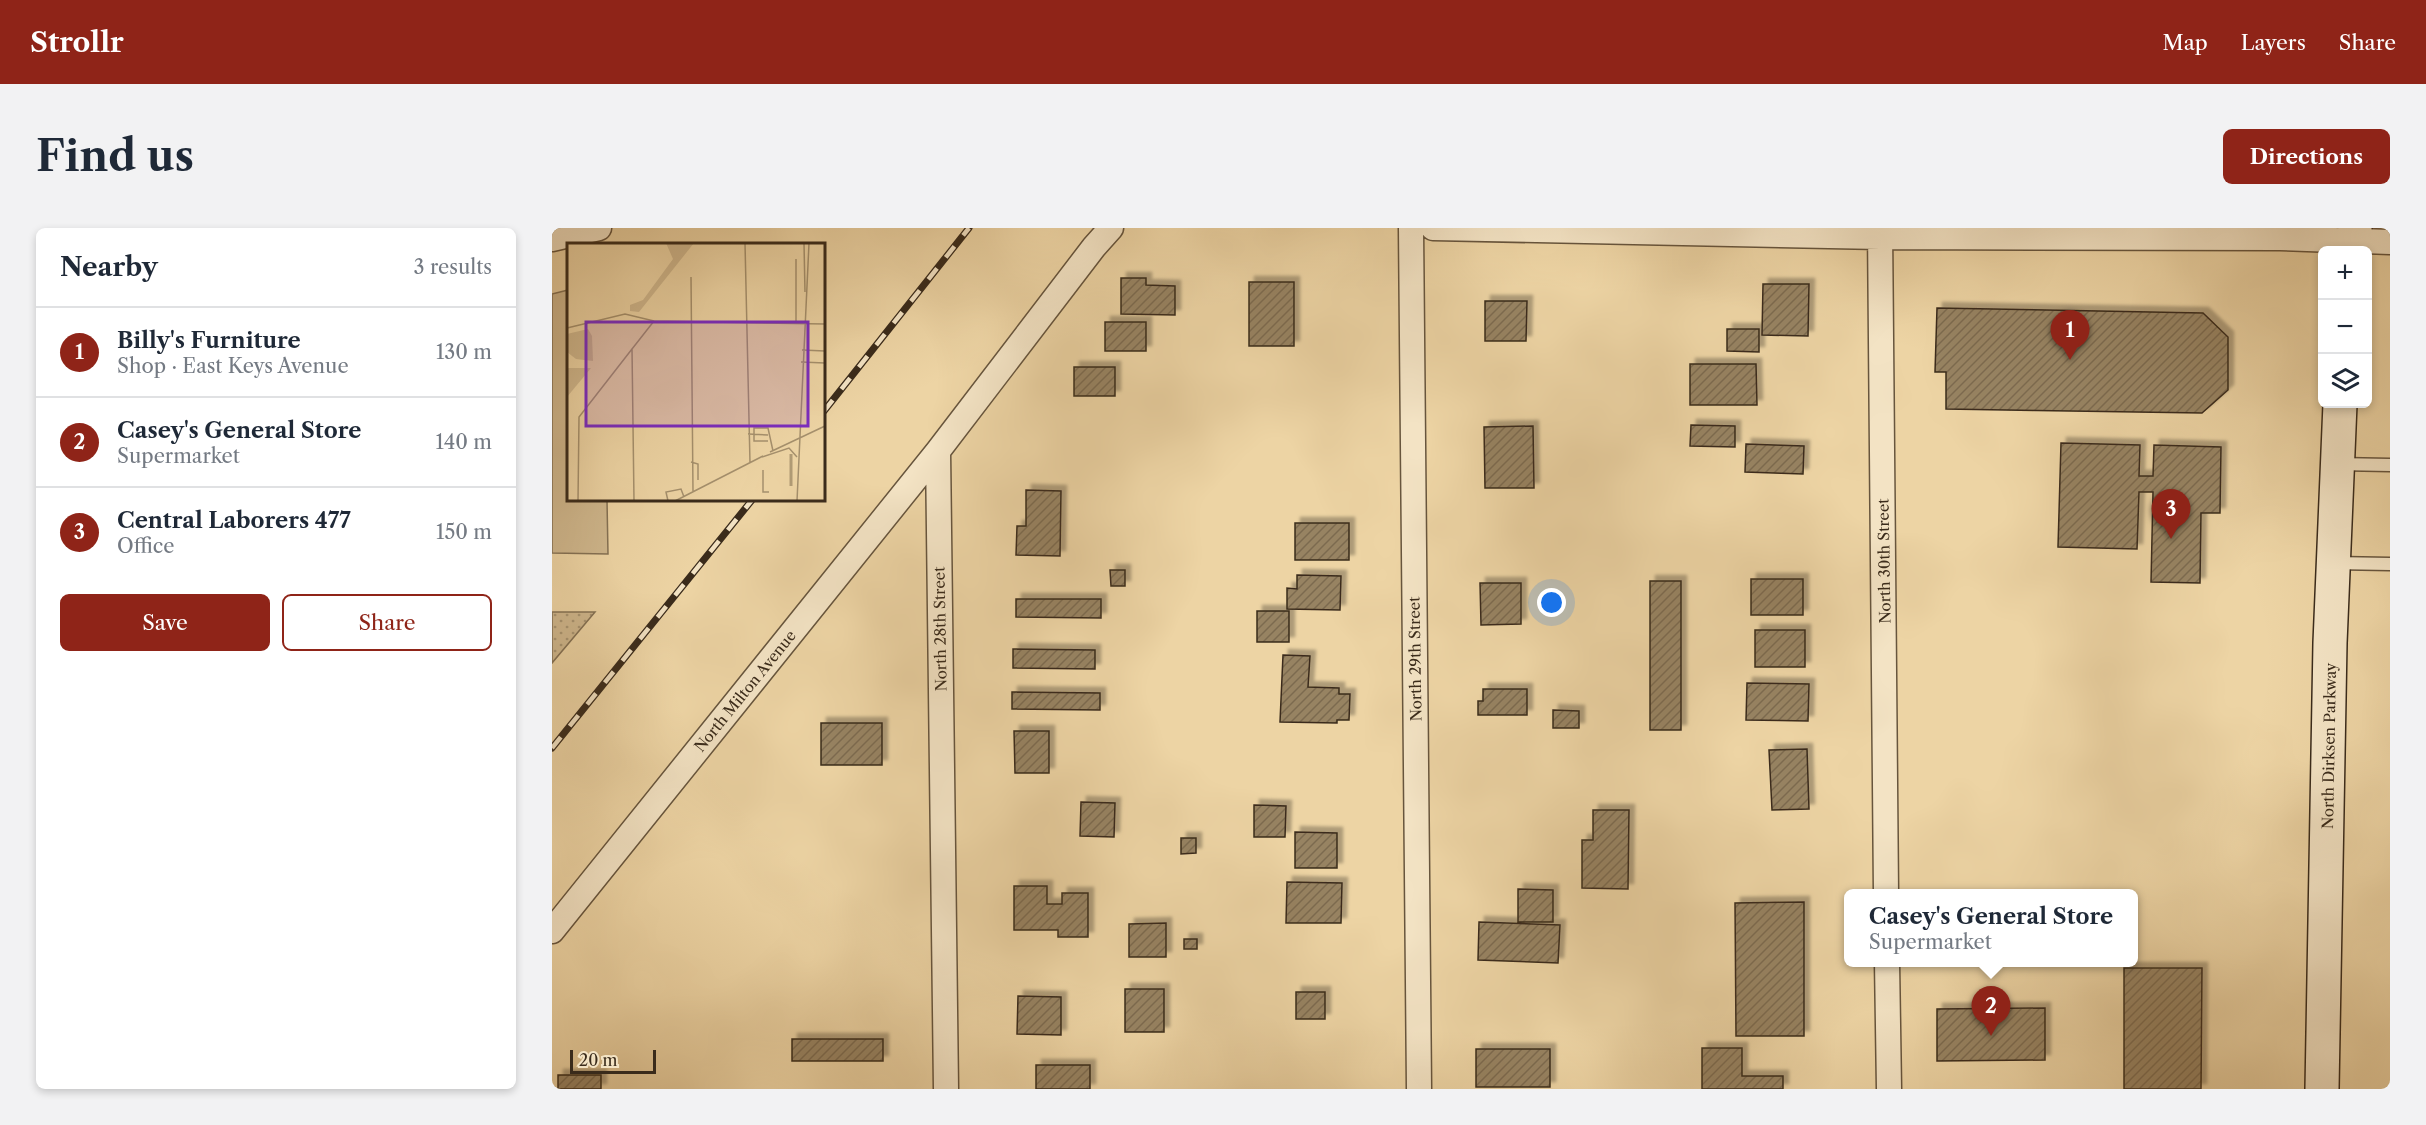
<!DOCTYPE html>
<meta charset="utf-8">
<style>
body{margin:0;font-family:"Libre Caslon Text",serif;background:#f2f2f3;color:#1f2937}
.controls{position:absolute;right:18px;top:18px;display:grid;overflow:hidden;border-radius:9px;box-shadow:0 3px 9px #0003}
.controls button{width:54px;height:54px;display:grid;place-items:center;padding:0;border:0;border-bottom:2px solid #e0e1e3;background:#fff;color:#1f2937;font:30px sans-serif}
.scale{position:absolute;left:18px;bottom:15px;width:86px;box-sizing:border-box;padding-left:6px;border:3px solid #3a2b1b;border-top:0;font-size:16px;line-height:21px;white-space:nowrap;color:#3a2b1b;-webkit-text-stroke:4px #f3e3c4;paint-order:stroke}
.you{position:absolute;left:1000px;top:375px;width:21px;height:21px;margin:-15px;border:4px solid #fff;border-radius:50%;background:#1a73e8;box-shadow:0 0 0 9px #1a73e833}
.badge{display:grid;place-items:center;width:39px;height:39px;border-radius:50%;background:#8f2418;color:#fff;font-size:20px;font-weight:700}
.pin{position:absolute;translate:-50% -50px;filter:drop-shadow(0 2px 3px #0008)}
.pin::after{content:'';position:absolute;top:32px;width:21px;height:18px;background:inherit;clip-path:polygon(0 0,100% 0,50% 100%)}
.popup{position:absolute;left:1292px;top:661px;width:294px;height:78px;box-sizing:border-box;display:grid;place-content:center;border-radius:9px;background:#fff;filter:drop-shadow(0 2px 4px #0005);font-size:20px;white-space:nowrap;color:#747a83}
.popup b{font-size:22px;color:#1f2937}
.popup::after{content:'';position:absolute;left:50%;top:100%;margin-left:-12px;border:12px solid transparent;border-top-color:#fff}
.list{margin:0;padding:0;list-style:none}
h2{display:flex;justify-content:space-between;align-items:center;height:78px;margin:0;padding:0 24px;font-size:26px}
h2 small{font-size:20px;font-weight:400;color:#747a83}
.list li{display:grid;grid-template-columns:39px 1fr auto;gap:18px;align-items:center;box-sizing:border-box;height:90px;padding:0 24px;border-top:2px solid #e0e1e3}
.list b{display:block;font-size:22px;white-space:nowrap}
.list p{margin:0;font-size:20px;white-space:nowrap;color:#747a83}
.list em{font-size:20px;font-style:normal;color:#747a83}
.actions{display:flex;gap:12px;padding:18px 24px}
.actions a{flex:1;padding:14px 0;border:2px solid #8f2418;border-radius:9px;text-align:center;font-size:21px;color:#8f2418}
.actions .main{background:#8f2418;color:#fff}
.icon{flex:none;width:33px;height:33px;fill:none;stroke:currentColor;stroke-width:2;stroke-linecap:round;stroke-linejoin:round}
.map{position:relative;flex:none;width:1838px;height:861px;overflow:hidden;border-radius:9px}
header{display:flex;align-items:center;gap:36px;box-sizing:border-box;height:84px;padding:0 30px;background:#8f2418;color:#fff}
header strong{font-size:28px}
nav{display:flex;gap:33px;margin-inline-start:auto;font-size:21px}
.intro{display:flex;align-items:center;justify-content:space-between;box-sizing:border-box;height:144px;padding:0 36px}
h1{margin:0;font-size:42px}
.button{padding:15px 27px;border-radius:9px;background:#8f2418;color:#fff;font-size:21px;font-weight:700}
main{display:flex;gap:36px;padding:0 36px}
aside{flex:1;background:#fff;border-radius:9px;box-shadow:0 3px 9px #0003}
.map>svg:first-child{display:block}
</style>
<header>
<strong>Strollr</strong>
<nav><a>Map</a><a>Layers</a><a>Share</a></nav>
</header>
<div class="intro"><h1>Find us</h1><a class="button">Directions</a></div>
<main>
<aside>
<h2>Nearby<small>3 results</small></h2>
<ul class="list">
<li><span class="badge">1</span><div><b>Billy's Furniture</b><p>Shop · East Keys Avenue</p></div><em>130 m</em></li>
<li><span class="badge">2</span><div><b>Casey's General Store</b><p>Supermarket</p></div><em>140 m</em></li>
<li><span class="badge">3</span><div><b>Central Laborers 477</b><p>Office</p></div><em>150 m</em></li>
</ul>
<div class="actions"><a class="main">Save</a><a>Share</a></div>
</aside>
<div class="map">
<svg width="1838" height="861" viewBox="0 0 1838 861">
<defs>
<pattern id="park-dots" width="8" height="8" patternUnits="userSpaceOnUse" patternTransform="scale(1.5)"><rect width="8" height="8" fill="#cfb78d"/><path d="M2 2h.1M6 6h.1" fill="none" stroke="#a99572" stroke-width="1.8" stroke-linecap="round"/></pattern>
<pattern id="building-hatch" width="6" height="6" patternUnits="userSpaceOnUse" patternTransform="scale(1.5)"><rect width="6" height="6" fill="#978362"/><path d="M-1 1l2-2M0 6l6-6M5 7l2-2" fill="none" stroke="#7c6b50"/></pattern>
<filter id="shadow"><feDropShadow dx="5.5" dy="-5.5" stdDeviation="1.5" flood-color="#0004"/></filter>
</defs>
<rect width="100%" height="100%" fill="#edd4a4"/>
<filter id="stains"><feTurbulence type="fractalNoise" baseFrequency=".00333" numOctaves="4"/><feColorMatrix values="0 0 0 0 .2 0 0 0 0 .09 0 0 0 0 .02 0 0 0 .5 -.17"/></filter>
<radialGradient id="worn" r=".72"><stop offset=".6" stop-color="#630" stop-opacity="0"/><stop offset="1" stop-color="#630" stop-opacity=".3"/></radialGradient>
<path fill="url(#park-dots)" stroke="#847154" stroke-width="1.5" d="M 0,384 L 43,384 L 0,435 Z"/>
<path fill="#cfb78d" stroke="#847154" stroke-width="1.5" d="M 16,62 L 16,272 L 55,272 L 56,326 L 0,325 L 0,66 Z"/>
<path fill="url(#building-hatch)" stroke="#3a2b1b" stroke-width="1.5" filter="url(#shadow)" d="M 569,50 L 594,50 L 594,57 L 623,58 L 623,87 L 569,86 Z
M 697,54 L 742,54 L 742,118 L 697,118 Z
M 1211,56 L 1257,56 L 1256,108 L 1210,107 Z
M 933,73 L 975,73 L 974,113 L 933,113 Z
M 1385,80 L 1651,85 L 1676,109 L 1676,162 L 1650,185 L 1394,181 L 1394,144 L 1383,144 Z
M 553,94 L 594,94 L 594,123 L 553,123 Z
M 1175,101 L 1207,101 L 1207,124 L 1175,123 Z
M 1138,136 L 1204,136 L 1205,177 L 1138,177 Z
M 522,139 L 563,139 L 563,168 L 522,168 Z
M 1139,197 L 1183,198 L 1183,219 L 1138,218 Z
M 981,198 L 982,260 L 933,260 L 932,199 Z
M 1509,215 L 1588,217 L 1587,248 L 1601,248 L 1602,217 L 1669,219 L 1668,285 L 1649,285 L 1648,355 L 1599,354 L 1601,264 L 1587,264 L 1585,321 L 1506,319 Z
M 1194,216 L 1252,218 L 1251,246 L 1193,244 Z
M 474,262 L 509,263 L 508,328 L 464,327 L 465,298 L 474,298 Z
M 743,295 L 797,295 L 797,332 L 743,332 Z
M 558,342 L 573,342 L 573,358 L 559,358 Z
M 745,347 L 789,348 L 788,382 L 735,381 L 735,360 L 745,361 Z
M 1199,351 L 1251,351 L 1251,387 L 1199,387 Z
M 1098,353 L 1129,353 L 1129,502 L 1098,502 Z
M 928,355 L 969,355 L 969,396 L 929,397 Z
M 464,371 L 549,371 L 549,390 L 464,389 Z
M 705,383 L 737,383 L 737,414 L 705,414 Z
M 1203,402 L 1253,402 L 1253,439 L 1203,439 Z
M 461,421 L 543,422 L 543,441 L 461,440 Z
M 731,427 L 758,428 L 756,459 L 787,460 L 787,466 L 798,466 L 797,492 L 785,492 L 785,495 L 728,494 Z
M 1195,455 L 1257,456 L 1256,493 L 1194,492 Z
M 931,461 L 975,461 L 975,487 L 926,487 L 926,473 L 931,473 Z
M 460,464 L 548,465 L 548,482 L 460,481 Z
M 1001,482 L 1027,483 L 1027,500 L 1001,500 Z
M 269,495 L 330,495 L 330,537 L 269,537 Z
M 462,503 L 497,503 L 497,545 L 463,545 Z
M 1255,521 L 1257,581 L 1220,582 L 1217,522 Z
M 529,574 L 563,575 L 562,609 L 528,608 Z
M 702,577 L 734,578 L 733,609 L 702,609 Z
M 1041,582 L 1077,582 L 1076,661 L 1030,660 L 1030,612 L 1041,612 Z
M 743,604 L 785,605 L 785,640 L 743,640 Z
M 629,610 L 644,610 L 644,625 L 629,626 Z
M 735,654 L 790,655 L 789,695 L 734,695 Z
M 462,658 L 495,658 L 495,676 L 510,676 L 510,665 L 536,665 L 536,709 L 506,709 L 506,702 L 462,702 Z
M 966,661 L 1001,662 L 1001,694 L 966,694 Z
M 1252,674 L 1252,808 L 1184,808 L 1183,675 Z
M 927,694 L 1008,697 L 1006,735 L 926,732 Z
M 614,695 L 614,729 L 577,729 L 577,696 Z
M 632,711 L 645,711 L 645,721 L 632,721 Z
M 1572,740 L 1650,740 L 1649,861 L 1572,861 Z
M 573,761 L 612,761 L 612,804 L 573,804 Z
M 744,764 L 773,764 L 773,791 L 744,791 Z
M 466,768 L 509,769 L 509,807 L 465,806 Z
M 1493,780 L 1493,832 L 1385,833 L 1385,781 Z
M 240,811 L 331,811 L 331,833 L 240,833 Z
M 1150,820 L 1190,820 L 1190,848 L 1231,848 L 1231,861 L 1150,861 Z
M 924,821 L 998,821 L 998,859 L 924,859 Z
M 484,837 L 538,837 L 538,861 L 484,861 Z
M 6,847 L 49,847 L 49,861 L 6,861 Z"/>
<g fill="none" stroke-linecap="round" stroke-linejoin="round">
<g stroke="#67553d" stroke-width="15">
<path id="lane" d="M 1785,236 L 1838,237
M 1782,335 L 1838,336"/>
</g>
<g stroke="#67553d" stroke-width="27">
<path id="street" d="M 859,0 L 867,861
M 881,0 L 1328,9 L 1728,10 L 1838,14
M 1328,0 L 1334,666
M 0,11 L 47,0
M 0,703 L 386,223
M 1335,734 L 1337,861
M 394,861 L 386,223 L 542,19 L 559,0"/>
</g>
<g stroke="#3a2b1b" stroke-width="36">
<path id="secondary" d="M 1801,22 L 1803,0
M 1770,861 L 1778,415 L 1788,176"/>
</g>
<use href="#lane" stroke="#f3e3c4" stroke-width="12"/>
<use href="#street" stroke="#f3e3c4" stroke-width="24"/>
<use href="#secondary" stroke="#f3e3c4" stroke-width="33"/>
<g stroke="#3a2b1b" stroke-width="7">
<path id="rail" d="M 272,183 L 417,0
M 0,520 L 200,272"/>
</g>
<use href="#rail" stroke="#f3e3c4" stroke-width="4.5" stroke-dasharray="14" stroke-linecap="butt"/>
</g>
<g text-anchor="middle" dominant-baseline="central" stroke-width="4.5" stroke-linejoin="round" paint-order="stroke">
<g font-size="15" fill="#3a2b1b" stroke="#f3e3c4">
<text transform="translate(1332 333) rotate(-91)">North 30th Street</text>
<text transform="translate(388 401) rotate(-91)">North 28th Street</text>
<text transform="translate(863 431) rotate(-91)">North 29th Street</text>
<text transform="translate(193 463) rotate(-51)">North Milton Avenue</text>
<text transform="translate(1777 518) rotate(-89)">North Dirksen Parkway</text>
</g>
</g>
<g transform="translate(15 15)">
<rect width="258" height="258" fill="#edd4a4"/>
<path d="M 99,0 L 127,0 L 72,69 L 63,68 L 63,62 L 76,57 L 106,16 Z" fill="#cfb78d"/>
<path d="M 0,125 L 24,125 L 0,154 Z" fill="#cfb78d"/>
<path d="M 21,86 L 25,93 L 26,118 L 9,116 L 0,109 L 0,91 Z" fill="#cfb78d"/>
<path fill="none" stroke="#b09b75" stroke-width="3" d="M 224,243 L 224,211"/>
<path fill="none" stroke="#a5906d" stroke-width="1.5" d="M 178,0 L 183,220M 237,0 L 238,49M 124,34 L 126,249M 229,80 L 229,16M 0,85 L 58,71 L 87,78 L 258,81M 235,107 L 258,108M 234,119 L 258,120M 181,191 L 201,192M 201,198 L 187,198 L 187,185 L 201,185 L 206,208M 203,209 L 258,183M 195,214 L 222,205 L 230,214M 124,219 L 131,221 L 131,237M 196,227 L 196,249 L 202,249M 11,258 L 12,174 L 65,106M 67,258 L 65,106 L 87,78M 101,258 L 99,249 L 114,246 L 117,254M 108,258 L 196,213M 230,258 L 242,0"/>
<path fill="#7b2cbf" fill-opacity="0.15" stroke="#7b2cbf" stroke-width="3" d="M 19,79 L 241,79 L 241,183 L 19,183 Z"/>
<rect width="258" height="258" fill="none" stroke="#3a2b1b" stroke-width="3"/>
</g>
<rect width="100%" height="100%" filter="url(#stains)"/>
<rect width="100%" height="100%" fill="url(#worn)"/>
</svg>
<div class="controls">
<button>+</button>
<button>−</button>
<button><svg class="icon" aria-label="layers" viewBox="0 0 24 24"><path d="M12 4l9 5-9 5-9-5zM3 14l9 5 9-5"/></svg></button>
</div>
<div class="scale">20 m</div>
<div class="you"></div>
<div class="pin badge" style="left:1518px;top:132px">1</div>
<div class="pin badge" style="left:1439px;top:808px">2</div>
<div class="popup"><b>Casey's General Store</b>Supermarket</div>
<div class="pin badge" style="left:1619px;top:311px">3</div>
</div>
</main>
